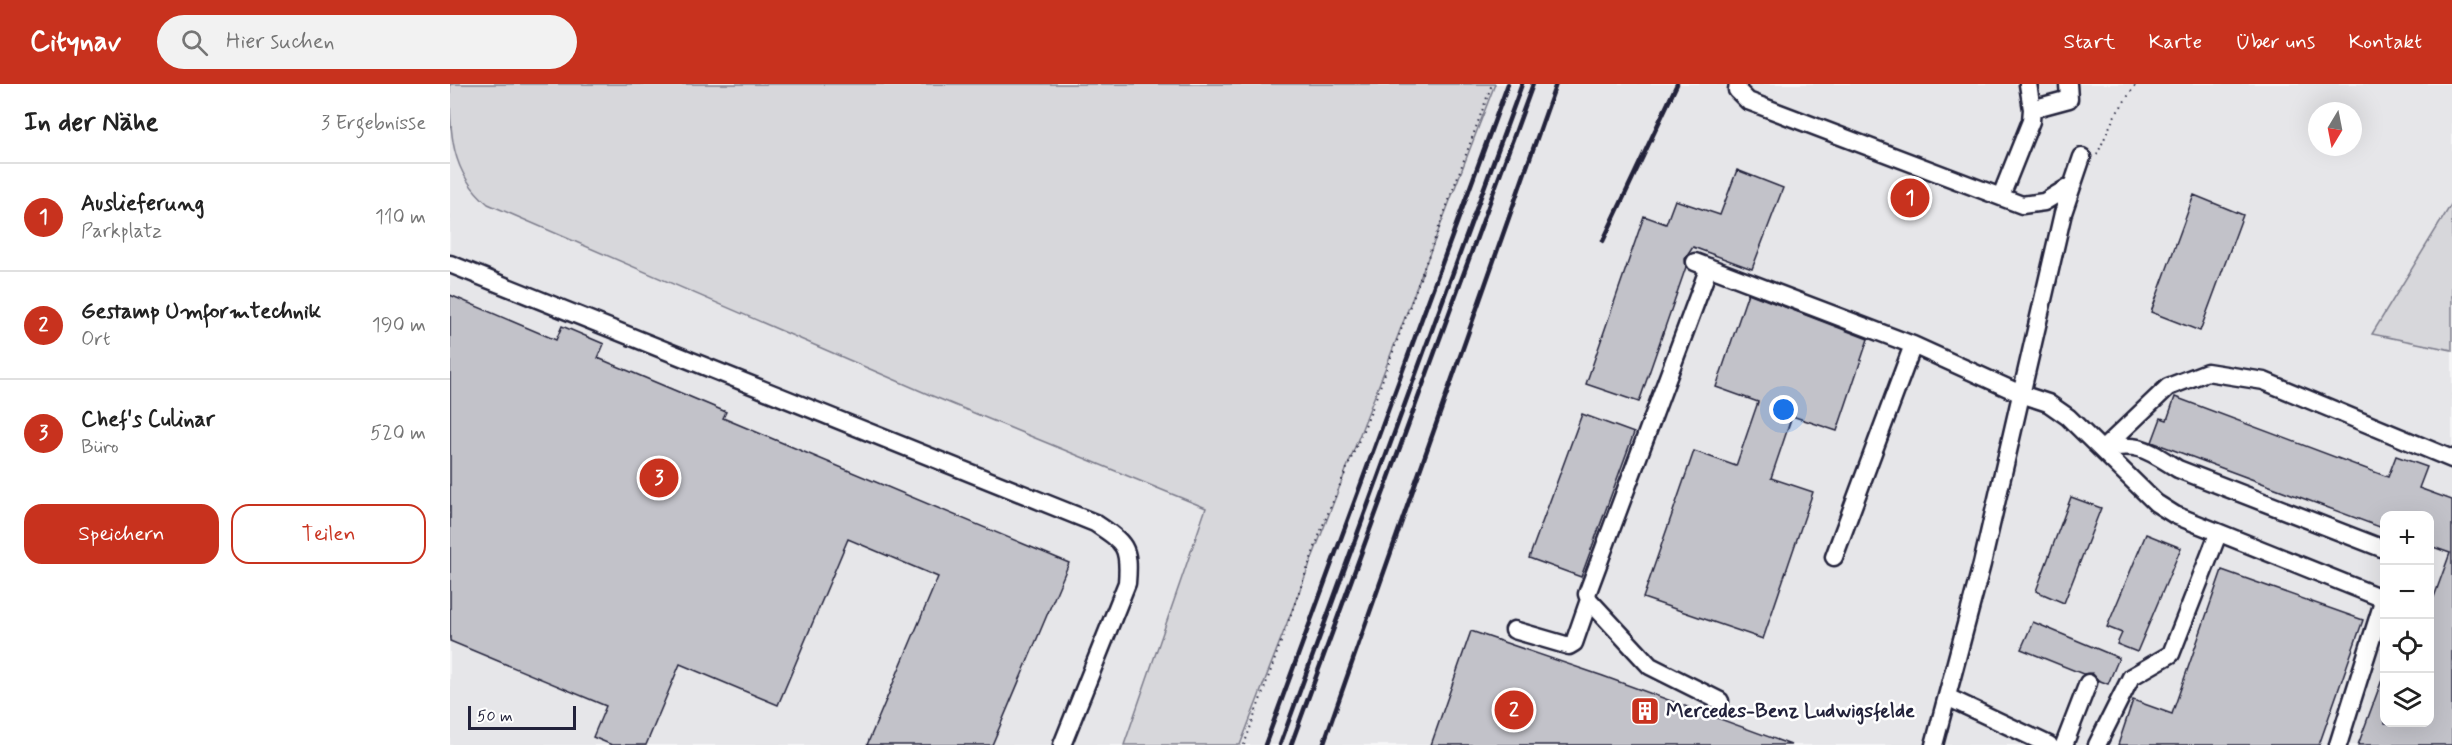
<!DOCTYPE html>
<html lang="de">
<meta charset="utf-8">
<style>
body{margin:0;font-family:Mynerve,sans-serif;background:#f2f2f2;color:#222}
.controls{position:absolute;right:18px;bottom:18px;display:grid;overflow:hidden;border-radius:12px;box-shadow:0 6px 24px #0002}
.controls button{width:54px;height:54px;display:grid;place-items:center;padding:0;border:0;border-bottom:2px solid #e0e0e0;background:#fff;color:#222;font:30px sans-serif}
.compass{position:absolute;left:1858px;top:18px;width:54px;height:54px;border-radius:50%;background:#fff;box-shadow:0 6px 24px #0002;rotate:190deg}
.scale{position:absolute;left:18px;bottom:15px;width:108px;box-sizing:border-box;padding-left:6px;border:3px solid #22223b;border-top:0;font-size:16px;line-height:21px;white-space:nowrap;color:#22223b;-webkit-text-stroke:4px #fff;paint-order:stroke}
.you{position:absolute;left:1334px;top:326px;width:21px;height:21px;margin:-15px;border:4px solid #fff;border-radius:50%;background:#1a73e8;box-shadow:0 0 0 9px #1a73e833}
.badge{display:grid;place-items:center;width:39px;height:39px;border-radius:50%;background:#c8321e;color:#fff;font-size:20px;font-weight:700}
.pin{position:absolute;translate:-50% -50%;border:3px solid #fff;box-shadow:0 2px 6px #0006}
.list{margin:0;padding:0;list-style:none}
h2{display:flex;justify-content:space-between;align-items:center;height:78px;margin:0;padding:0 24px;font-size:26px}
h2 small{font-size:20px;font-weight:400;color:#767676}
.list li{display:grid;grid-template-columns:39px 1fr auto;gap:18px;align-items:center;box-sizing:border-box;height:108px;padding:0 24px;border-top:2px solid #e0e0e0}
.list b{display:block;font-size:22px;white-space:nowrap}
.list p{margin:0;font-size:20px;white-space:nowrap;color:#767676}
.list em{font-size:20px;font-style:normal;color:#767676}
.actions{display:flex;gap:12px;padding:18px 24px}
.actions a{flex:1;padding:14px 0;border:2px solid #c8321e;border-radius:18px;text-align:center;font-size:21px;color:#c8321e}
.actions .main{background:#c8321e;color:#fff}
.icon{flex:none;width:33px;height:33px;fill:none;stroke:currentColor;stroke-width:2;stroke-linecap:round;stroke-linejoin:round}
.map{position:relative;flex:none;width:2002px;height:661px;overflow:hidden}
header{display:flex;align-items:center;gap:36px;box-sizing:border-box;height:84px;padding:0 30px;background:#c8321e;color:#fff}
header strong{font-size:28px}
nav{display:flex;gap:33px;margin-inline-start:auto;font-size:21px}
.search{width:420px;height:54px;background:#f2f2f2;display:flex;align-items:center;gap:15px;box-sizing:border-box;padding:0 21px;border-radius:33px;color:#767676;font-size:22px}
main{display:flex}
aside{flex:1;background:#fff}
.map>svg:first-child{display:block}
</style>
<header>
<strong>Citynav</strong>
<div class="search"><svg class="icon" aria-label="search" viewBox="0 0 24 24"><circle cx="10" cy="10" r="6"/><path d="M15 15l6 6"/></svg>Hier suchen</div>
<nav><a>Start</a><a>Karte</a><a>Über uns</a><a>Kontakt</a></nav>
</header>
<main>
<aside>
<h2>In der Nähe<small>3 Ergebnisse</small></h2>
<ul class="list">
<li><span class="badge">1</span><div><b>Auslieferung</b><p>Parkplatz</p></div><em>110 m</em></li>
<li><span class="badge">2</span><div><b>Gestamp Umformtechnik</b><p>Ort</p></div><em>190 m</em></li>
<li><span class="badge">3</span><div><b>Chef's Culinar</b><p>Büro</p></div><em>520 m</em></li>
</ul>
<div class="actions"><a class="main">Speichern</a><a>Teilen</a></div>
</aside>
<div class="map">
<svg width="2002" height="661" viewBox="0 0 2002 661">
<rect width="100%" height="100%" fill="#f6f6f7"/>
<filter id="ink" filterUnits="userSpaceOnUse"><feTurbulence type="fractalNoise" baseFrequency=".0167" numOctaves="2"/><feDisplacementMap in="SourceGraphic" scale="12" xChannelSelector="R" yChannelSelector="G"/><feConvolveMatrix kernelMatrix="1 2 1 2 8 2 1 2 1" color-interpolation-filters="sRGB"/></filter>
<g filter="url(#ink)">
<path fill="#e6e6e9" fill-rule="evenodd" d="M 0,0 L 757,424 L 674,661 L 0,661 Z
M 1045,0 L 2002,0 L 2002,119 L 1922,250 L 2002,266 L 2002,661 L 790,661 ZM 1867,27 L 1903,27 L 1903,63 L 1867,63 ZM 1934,432 L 1980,432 L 1980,638 L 1934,638 Z"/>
<path fill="#d7d7db" stroke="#7c7c8b" stroke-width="1.5" d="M 0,0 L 1045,0 L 790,661 L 674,661 L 756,424 L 480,311 L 38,120 C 0,88 0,49 0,0 Z
M 2002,119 L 2002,266 L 1922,250 Z"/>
<path fill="#c2c2c9" stroke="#22223b" stroke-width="1.5" d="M 1287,86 L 1333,104 L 1302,185 L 1243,163 L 1235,175 L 1236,183 L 1189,318 L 1136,300 L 1194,132 L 1216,140 L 1225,116 L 1270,131 Z
M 1744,111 L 1793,131 L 1750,247 L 1701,228 Z
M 1298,209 L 1418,255 L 1387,347 L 1342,332 L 1321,394 L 1363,408 L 1313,555 L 1193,514 L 1244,367 L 1286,382 L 1308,318 L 1266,303 Z
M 0,211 L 106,256 L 112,242 L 154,260 L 148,274 L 276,328 L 273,334 L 619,479 L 542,661 L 417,661 L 488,493 L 398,455 L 328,621 L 230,580 L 196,661 L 162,661 L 143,653 L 156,622 L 0,557 Z
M 1725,313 L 1938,393 L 1946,372 L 1977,383 L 1969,404 L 2002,416 L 2002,661 L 1908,661 L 1933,593 L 1935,639 L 1980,639 L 1980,511 L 1984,513 L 2000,469 L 1980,462 L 1980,432 L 1935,432 L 1935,445 L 1702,358 L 1711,334 L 1717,336 Z
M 1132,330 L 1184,349 L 1131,493 L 1079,474 Z
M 1621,413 L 1651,424 L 1614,519 L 1586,507 Z
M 1696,450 L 1731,464 L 1687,568 L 1667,560 L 1672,549 L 1657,543 Z
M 1772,486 L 1913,536 L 1869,661 L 1668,661 L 1683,616 L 1722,630 Z
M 1583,538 L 1669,574 L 1658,600 L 1648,596 L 1642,589 L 1633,590 L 1571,565 Z
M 1021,547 L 1153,592 L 1341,661 L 981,661 Z"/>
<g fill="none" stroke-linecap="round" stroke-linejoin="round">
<g stroke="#22223b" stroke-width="21">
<path id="minor" d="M 1288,0 L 1287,6 L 1298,17 L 1572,121 L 1594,118 L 1622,101
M 1582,25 L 1619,15 L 1618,0
M 1551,112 L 1581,37 L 1582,25 L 1578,0
M 1245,178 L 1463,261 L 1571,310 L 1598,319 L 1618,333 L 1706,419 L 1725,431 L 1934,515
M 0,180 L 645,439 C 675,459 680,462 677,499 L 612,661
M 1259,183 L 1137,510 L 1139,516 L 1200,582 L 1270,617
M 1653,365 L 1718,303 L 1757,288 L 1814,297 L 2002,375
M 1654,365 C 1690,358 1697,366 1728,385 L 1934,465
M 1384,473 L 1463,261
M 1064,546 L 1119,562 L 1124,559 L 1139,516
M 1497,613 L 1599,661
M 1484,661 L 1532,480 L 1613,129 L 1632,73
M 1614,661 L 1638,599
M 1647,661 L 1681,593 L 1721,570 L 1768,450
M 1888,661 L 1934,515"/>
</g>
<path stroke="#22223b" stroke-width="2" stroke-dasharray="1.5 4.5" stroke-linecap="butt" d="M 1647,71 L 1664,33 L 1686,0
M 794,661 L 873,441 L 920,330 L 1042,0"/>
<use href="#minor" stroke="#fff" stroke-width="16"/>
<path stroke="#22223b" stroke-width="4.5" d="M 1153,157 L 1227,0
M 815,661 L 1058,0
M 830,661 L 1072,0
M 841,661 L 1083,0
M 873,661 L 1106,0"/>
</g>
</g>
<defs>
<g id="building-square" transform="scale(1.5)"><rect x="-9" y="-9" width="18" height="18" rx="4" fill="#c8321e" stroke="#fff"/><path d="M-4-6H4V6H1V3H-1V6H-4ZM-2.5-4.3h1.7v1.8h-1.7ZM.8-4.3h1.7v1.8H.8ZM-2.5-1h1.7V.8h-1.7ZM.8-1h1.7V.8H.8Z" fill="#fff"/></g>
</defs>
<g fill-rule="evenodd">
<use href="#building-square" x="1195" y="627"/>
</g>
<g text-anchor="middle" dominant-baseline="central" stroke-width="5" stroke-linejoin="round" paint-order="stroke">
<g font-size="20" font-weight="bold" fill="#22223b" stroke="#fff" text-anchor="start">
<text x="1216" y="627">Mercedes-Benz Ludwigsfelde</text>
</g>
</g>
</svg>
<div class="controls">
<button>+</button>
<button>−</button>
<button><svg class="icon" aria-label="locate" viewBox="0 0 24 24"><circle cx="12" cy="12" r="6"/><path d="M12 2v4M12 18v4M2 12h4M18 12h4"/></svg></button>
<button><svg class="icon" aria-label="layers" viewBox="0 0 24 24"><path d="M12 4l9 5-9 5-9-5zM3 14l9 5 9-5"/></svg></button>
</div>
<svg class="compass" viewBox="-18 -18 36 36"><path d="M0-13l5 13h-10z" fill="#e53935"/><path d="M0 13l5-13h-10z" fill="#767676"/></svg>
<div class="scale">50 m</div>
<div class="you"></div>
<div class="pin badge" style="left:1460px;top:114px">1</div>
<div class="pin badge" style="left:1064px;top:626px">2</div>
<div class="pin badge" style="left:209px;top:394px">3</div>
</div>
</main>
